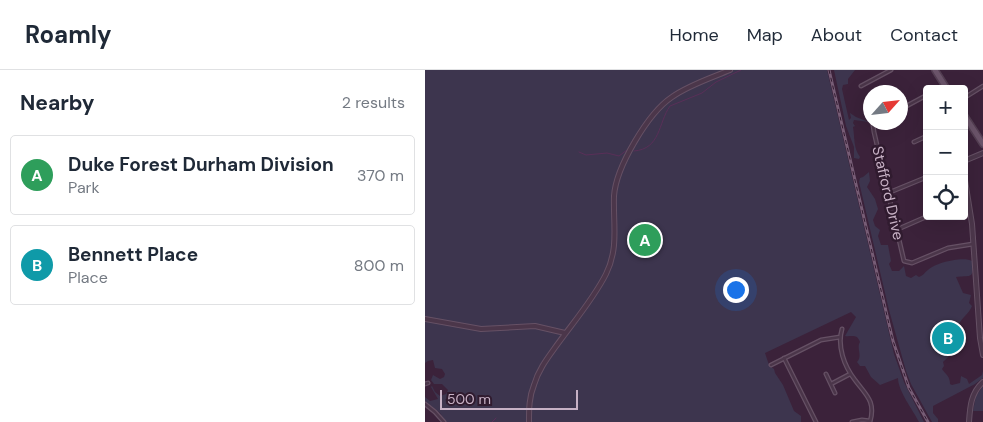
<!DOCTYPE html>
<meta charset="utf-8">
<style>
body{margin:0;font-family:"DM Sans",sans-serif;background:#f6f6f7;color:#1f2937}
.controls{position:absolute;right:15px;top:15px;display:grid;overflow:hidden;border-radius:5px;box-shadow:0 5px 20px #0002}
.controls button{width:45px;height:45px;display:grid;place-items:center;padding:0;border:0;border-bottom:1px solid #e0e1e3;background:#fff;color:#1f2937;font:25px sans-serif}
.compass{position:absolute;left:438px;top:15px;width:45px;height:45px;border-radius:50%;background:#fff;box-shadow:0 5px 20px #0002;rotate:63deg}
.scale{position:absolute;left:15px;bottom:12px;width:138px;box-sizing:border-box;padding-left:5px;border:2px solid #c7b1c5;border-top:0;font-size:14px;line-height:18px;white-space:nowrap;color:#c7b1c5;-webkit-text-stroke:4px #301b2f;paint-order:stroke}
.you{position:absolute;left:310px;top:219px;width:18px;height:18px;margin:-12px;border:4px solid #fff;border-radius:50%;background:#1a73e8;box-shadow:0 0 0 8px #1a73e833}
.badge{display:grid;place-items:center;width:32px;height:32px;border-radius:50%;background:#80538a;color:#fff;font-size:16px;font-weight:700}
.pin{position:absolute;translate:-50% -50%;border:2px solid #fff;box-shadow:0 1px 5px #0006}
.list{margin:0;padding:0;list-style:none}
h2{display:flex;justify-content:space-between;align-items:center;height:65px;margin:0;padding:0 20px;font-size:21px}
h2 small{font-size:16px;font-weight:400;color:#747a83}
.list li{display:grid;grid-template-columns:32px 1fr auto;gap:15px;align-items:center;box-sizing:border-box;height:80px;margin:0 10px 10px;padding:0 10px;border:1px solid #e0e1e3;border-radius:5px}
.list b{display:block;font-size:19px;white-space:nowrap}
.list p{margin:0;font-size:16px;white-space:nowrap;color:#747a83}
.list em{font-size:16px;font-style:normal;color:#747a83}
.icon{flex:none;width:28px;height:28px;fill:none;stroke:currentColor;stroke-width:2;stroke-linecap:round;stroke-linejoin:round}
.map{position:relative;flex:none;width:558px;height:352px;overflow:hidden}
header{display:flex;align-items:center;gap:30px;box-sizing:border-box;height:70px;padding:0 25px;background:#fff;border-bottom:1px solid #e0e1e3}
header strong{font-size:24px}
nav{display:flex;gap:28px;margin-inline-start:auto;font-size:18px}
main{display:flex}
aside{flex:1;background:#fff}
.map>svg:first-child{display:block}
</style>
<header>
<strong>Roamly</strong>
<nav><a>Home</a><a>Map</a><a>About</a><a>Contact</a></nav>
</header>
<main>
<aside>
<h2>Nearby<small>2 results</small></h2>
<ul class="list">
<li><span class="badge" style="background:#2e9e5b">A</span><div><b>Duke Forest Durham Division</b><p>Park</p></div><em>370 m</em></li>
<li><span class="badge" style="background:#0f9aa8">B</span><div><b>Bennett Place</b><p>Place</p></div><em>800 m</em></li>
</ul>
</aside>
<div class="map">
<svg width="558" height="352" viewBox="0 0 558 352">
<rect width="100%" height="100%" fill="#3b223a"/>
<path fill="#3d354e" d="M 0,0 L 402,0 L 469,284 L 479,312 L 499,352 L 494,352 C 488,340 473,321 473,308 L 455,315 L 446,307 L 440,296 L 435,296 L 432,292 C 438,286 431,278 435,272 C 432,263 426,267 420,266 L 431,247 L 426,242 L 340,283 L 344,295 L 349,299 L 350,303 L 358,315 L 369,341 L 376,346 L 376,352 L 21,352 L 15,343 L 0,331 L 0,327 L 5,331 L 13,329 L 6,317 L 7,316 L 10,322 L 15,326 L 21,324 L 23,320 L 17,314 L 9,314 L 6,310 L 8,305 L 15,309 L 19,307 L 20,304 L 17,299 L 10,298 L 8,290 L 3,291 L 0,293 Z
M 409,0 L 430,0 L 423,9 L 423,14 L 418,15 L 417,19 L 424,50 L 426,48 L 425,43 L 431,47 L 444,52 L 429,50 L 428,53 L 430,56 L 428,57 C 430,68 428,77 435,87 L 434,89 L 429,88 L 429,77 L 421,56 Z
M 444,102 L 445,111 L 442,117 L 450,129 L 453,139 L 448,150 L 450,156 L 455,160 L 453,166 L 456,175 L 463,175 L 466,191 L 464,194 L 467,201 L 474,201 L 479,196 L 481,206 L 486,208 L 491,205 L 494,207 C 499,205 499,203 503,200 C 510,193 538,186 547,191 C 549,210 546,205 531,207 L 538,223 L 546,225 L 544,233 L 547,236 C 544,244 536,248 533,256 C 532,258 533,261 532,264 C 531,278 528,283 518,292 L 519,296 L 517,299 C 521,305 525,306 525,314 L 527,315 L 535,313 L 536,306 L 542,309 L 544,314 L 557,305 L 558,301 L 558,308 L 550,314 L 508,336 L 508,343 L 513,349 L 513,352 L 507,352 L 486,314 L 481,301 L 464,240 L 434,112 L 435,108 L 438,107 Z
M 558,316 L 558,341 L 548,341 L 551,326 Z"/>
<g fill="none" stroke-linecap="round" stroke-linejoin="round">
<path stroke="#592f58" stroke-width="1" d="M 209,81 C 236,79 233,53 245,36 L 277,23 L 291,12 L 316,0
M 154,82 L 161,85 L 182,83 L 194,86 L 202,80
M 67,352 L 71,348"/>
<g stroke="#665165" stroke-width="5">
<path id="minor" d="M 436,16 L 466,0
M 539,28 L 558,16
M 476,39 L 502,25
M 450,52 L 448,55 L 449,62 L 479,191 L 487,193 L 523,178 L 548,174
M 489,72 L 502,66
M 463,123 L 502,107
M 471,160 L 503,146
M 417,259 C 412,276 419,296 430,310 C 441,325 451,331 445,352
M 359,288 L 391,352
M 346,295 L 396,270 L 415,267
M 401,304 L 410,323
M 0,314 L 3,313
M 406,314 L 425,304
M 0,334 L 10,342 L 19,352
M 427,352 L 437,350 L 445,351"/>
</g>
<g stroke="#665165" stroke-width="6">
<path id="tertiary" d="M 539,91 L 558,83
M 539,104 L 547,154 L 555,268 L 558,285
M 0,249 L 56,259 L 110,256 L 140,263
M 104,352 C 104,339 104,327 109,315 C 113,301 121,290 129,279 C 146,255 168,230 181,204 C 194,178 188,154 189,126 C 191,97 223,43 247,27 C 264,15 286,8 305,0
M 544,352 C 545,336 546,323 558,312"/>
</g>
<g stroke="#543f53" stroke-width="8">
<path id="primary" d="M 510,0 L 522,19
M 539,45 L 558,74"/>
</g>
<use href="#minor" stroke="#4b364a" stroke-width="2.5"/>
<use href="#tertiary" stroke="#4b364a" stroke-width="4"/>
<use href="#primary" stroke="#6b546a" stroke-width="5"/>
<g stroke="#775d76" stroke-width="3">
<path id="rail" d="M 404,0 L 468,271 L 484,318 L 503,352"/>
</g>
<use href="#rail" stroke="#301b2f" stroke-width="1" stroke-dasharray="4" stroke-linecap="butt"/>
</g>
<g text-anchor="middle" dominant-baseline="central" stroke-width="5" stroke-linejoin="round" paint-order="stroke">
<g font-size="15" fill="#c7b1c5" stroke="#301b2f">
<text transform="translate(463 123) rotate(77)">Stafford Drive</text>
</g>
</g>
</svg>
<div class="controls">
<button>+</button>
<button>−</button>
<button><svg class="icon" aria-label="locate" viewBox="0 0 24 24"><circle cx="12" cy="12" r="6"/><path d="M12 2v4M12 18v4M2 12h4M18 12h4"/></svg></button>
</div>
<svg class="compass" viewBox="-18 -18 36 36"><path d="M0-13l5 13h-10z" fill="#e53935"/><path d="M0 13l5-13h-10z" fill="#747a83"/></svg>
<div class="scale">500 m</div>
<div class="you"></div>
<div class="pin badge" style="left:220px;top:170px;background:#2e9e5b">A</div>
<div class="pin badge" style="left:523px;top:268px;background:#0f9aa8">B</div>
</div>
</main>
